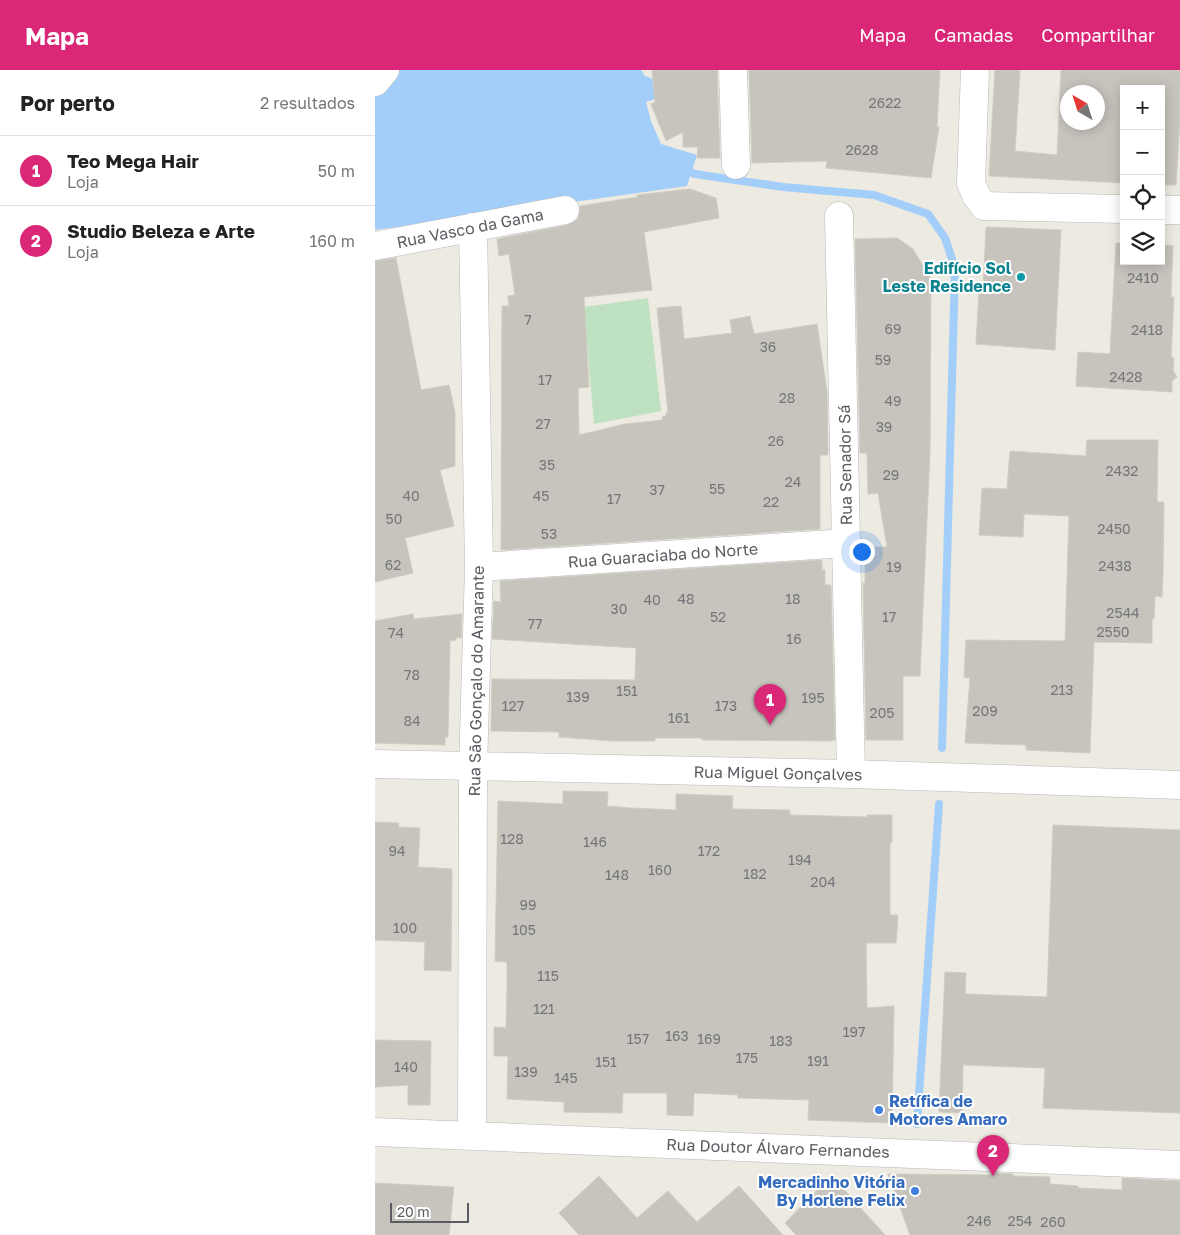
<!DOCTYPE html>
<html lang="pt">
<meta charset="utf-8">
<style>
body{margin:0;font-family:"Golos Text",sans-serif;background:#f6f6f6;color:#222}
.controls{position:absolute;right:15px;top:15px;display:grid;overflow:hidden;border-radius:0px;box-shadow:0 2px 12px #0003}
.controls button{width:45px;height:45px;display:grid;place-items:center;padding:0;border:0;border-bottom:1px solid #e0e0e0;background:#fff;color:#222;font:25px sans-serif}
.compass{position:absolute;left:685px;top:15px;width:45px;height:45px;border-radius:50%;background:#fff;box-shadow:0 2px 12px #0003;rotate:321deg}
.scale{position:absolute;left:15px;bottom:12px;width:79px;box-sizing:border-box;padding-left:5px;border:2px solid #5a5c61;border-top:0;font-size:14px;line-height:18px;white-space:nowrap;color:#5a5c61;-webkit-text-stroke:4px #fff;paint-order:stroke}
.you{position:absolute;left:486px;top:481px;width:18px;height:18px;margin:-12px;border:4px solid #fff;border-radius:50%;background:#1a73e8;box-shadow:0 0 0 8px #1a73e833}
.badge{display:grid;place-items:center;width:32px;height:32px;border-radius:50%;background:#db2777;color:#fff;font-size:16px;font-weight:700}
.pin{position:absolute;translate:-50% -41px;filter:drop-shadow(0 1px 2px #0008)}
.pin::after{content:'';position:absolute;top:26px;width:18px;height:15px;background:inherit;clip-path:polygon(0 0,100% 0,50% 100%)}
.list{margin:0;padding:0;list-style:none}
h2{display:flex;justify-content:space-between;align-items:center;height:65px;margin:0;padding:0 20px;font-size:21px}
h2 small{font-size:16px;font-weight:400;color:#767676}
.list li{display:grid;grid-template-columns:32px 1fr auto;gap:15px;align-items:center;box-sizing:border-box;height:70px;padding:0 20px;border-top:1px solid #e0e0e0}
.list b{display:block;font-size:19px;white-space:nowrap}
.list p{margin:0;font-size:16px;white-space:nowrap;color:#767676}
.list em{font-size:16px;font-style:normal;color:#767676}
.icon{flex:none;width:28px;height:28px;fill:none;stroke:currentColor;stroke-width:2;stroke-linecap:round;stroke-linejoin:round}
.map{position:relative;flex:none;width:805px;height:1165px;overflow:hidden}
header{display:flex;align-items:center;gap:30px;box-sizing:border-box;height:70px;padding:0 25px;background:#db2777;color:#fff}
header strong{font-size:24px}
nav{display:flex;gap:28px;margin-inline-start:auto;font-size:18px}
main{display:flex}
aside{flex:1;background:#fff}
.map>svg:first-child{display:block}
</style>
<header>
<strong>Mapa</strong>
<nav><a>Mapa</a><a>Camadas</a><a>Compartilhar</a></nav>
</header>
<main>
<aside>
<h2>Por perto<small>2 resultados</small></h2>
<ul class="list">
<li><span class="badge">1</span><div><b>Teo Mega Hair</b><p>Loja</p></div><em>50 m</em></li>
<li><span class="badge">2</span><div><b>Studio Beleza e Arte</b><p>Loja</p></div><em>160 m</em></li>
</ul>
</aside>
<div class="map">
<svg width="805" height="1165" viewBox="0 0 805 1165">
<rect width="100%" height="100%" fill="#eceae1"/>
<path fill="#bee2c1" d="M 273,228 L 286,341 L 219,354 L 209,237 Z"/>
<path fill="#a3cefa" d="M 20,0 L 266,0 L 270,6 L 289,13 L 290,26 L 271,32 L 276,51 L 286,74 L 322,85 L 312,116 L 0,160 L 0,23 Z"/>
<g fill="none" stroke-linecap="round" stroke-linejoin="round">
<path stroke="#a3cefa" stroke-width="8" d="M 307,98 L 320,104 L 408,117 L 499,125 L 553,144 L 570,168 L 580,198 L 567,678
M 542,1054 L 564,734"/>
</g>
<path fill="#c7c4be" stroke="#d0ccc0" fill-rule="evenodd" d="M 277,0 L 342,0 L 345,88 L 322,88 L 323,77 L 308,77 L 308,62 L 291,71 L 276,34 L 280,32 Z
M 374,0 L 565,0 L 562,57 L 564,57 L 556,108 L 451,98 L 452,91 L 377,93 Z
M 620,0 L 645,0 L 640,81 L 682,85 L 686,0 L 805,0 L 805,50 L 801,115 L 786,115 L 786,19 L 749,19 L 749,113 L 614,106 ZM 692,22 L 722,22 L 722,52 L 692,52 Z
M 315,119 L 341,128 L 344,148 L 269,162 L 277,220 L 209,227 L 214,317 L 203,318 L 204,365 L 250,354 L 288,350 L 287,347 L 291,346 L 291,343 L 293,342 L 282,238 L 306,236 L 309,269 L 357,263 L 355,250 L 375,246 L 379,264 L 442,254 L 452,322 L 453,384 L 452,385 L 445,385 L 445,459 L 126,480 L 127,236 L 134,236 L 133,226 L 140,225 L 134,184 L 124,186 L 122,169 L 193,155 L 203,149 L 205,136 L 263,127 L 262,125 Z
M 611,157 L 686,160 L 680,280 L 601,274 L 604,221 L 608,221 Z
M 522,168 L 538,179 L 556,209 L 555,381 L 545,606 L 528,606 L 528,670 L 491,670 L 488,513 L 490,513 L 490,477 L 512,477 L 503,423 L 493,424 L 492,383 L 485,383 L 480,169 Z
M 741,173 L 749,173 L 749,191 L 786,191 L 786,175 L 798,176 L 796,227 L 799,227 L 796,287 L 799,288 L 798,300 L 802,307 L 797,311 L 797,322 L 701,316 L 703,282 L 735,284 Z
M 21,188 L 46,320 L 74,315 L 80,342 L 80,396 L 65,400 L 79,456 L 30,468 L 38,503 L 0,512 L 0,191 Z
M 712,370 L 783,370 L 782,432 L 789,432 L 788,506 L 787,527 L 780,526 L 779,549 L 777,549 L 777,573 L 719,572 L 715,683 L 651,680 L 651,675 L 590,673 L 595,608 L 589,607 L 591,570 L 690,571 L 694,446 L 649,444 L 648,467 L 604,465 L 607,418 L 632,419 L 635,381 L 711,386 Z
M 447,490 L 447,500 L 450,500 L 450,515 L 456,515 L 460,670 L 457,670 L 457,671 L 327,670 L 327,668 L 280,668 L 280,671 L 238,671 L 184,667 L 184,662 L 116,661 L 117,609 L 260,610 L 261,578 L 117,569 L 119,531 L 126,532 L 125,511 Z
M 38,544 L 39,549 L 87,544 L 86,568 L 81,567 L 81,570 L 75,571 L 73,667 L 70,667 L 70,675 L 0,673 L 0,551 Z
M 188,721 L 233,722 L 232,736 L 255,738 L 301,740 L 301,724 L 358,726 L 357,739 L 415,740 L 415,745 L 492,747 L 492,745 L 517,745 L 517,773 L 515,773 L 515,845 L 523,845 L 521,873 L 491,873 L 492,938 L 519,936 L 517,1053 L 433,1050 L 434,1030 L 363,1028 L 363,1025 L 319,1023 L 318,1046 L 292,1045 L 292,1023 L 248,1023 L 247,1043 L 189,1042 L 189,1032 L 132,1029 L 133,986 L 119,986 L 119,957 L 131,958 L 132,918 L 132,892 L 120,891 L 123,731 L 188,734 Z
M 0,752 L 24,753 L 23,757 L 45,758 L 43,797 L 77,799 L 76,901 L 49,900 L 50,872 L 0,870 Z
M 678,755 L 805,760 L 805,1043 L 668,1038 L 670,998 L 588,995 L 587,1043 L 564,1042 L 570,902 L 591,903 L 590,924 L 672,927 Z
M 0,970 L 56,971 L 55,1035 L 33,1035 L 33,1015 L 0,1017 Z
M 616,1103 L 638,1104 L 638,1106 L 675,1107 L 675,1114 L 703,1116 L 703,1118 L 747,1120 L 747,1108 L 805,1111 L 805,1165 L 535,1165 L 513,1104 L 616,1105 Z
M 224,1106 L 262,1148 L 293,1121 L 322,1152 L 364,1116 L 408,1165 L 204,1165 L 184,1143 Z
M 455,1107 L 462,1115 L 464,1114 L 510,1165 L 421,1165 L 410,1153 Z
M 0,1113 L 79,1117 L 74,1165 L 0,1165 Z"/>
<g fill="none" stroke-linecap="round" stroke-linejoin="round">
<g stroke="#b7b8bd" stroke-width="29">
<path id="minor" d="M 358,0 L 361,95
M 600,0 L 596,113 L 601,125 L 609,136 L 749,139
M 0,12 L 10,0
M 786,140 L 805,140
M 464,146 L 476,704
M 0,176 L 190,140
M 104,497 L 472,473
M 0,694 L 476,704 L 805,715
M 0,1062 L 805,1095
M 97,1065 L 98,698 L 104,497 L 98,157"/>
</g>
<use href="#minor" stroke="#fff" stroke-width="28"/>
</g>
<circle fill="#0f9aa8" stroke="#fff" stroke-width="2" cx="646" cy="207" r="5"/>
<g fill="#3f7fe0" stroke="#fff" stroke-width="2">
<circle cx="504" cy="1040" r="5"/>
<circle cx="540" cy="1121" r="5"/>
</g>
<g text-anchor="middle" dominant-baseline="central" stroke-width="4" stroke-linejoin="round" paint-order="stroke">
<g font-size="14" fill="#757678">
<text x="510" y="32">2622</text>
<text x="487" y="79">2628</text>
<text x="768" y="207">2410</text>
<text x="153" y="249">7</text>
<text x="518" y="258">69</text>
<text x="772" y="259">2418</text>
<text x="393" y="276">36</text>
<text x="508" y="289">59</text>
<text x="751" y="306">2428</text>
<text x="170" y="309">17</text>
<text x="412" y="327">28</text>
<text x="518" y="330">49</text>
<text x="168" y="353">27</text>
<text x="509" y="356">39</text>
<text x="401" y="370">26</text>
<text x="172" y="394">35</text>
<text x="747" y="400">2432</text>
<text x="516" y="404">29</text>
<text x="418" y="411">24</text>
<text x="342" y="418">55</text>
<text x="282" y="419">37</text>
<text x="36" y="425">40</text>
<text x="166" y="425">45</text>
<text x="239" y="428">17</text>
<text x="396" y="431">22</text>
<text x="19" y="448">50</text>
<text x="739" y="458">2450</text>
<text x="174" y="463">53</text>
<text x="18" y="494">62</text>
<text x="740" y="495">2438</text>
<text x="519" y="496">19</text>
<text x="311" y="528">48</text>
<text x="418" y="528">18</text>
<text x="277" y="529">40</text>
<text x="244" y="538">30</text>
<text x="748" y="542">2544</text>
<text x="343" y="546">52</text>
<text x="514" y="546">17</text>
<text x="160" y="553">77</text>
<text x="738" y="561">2550</text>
<text x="21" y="562">74</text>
<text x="419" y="568">16</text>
<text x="37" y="604">78</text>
<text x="687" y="619">213</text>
<text x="252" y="620">151</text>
<text x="203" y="626">139</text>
<text x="438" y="627">195</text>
<text x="138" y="635">127</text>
<text x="351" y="635">173</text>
<text x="610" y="640">209</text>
<text x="507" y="642">205</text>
<text x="304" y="647">161</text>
<text x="37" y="650">84</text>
<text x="137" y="768">128</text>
<text x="220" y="771">146</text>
<text x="22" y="780">94</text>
<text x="334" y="780">172</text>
<text x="425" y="789">194</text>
<text x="285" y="799">160</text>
<text x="380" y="803">182</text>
<text x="242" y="804">148</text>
<text x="448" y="811">204</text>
<text x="153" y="834">99</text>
<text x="30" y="857">100</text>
<text x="149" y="859">105</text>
<text x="173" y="905">115</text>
<text x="169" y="938">121</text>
<text x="479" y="961">197</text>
<text x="302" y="965">163</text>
<text x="263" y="968">157</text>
<text x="334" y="968">169</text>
<text x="406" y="970">183</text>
<text x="372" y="987">175</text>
<text x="443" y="990">191</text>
<text x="231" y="991">151</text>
<text x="31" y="996">140</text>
<text x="151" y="1001">139</text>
<text x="191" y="1007">145</text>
<text x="604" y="1150">246</text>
<text x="645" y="1150">254</text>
<text x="678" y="1151">260</text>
</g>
<g font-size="16" fill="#5a5c61" stroke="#fff">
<text transform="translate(95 158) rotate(-11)">Rua Vasco da Gama</text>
<text transform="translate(470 395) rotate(-91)">Rua Senador Sá</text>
<text transform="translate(288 485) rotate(-4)">Rua Guaraciaba do Norte</text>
<text transform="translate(101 611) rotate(-89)">Rua São Gonçalo do Amarante</text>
<text transform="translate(403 703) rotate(1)">Rua Miguel Gonçalves</text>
<text transform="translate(403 1078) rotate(2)">Rua Doutor Álvaro Fernandes</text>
</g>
<g font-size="16" font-weight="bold" fill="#0d838f" stroke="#fff" text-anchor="end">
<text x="636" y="198">Edifício Sol<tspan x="636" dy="18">Leste Residence</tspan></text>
</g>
<g font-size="16" font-weight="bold" fill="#366cbe" stroke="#fff" text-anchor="start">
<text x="514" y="1031">Retífica de<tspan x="514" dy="18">Motores Amaro</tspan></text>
<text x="530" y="1112" text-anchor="end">Mercadinho Vitória<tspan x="530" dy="18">By Horlene Felix</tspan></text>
</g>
</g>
</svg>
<div class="controls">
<button>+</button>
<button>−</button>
<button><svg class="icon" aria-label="locate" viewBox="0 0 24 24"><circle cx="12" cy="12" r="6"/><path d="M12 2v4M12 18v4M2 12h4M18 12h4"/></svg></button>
<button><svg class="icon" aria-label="layers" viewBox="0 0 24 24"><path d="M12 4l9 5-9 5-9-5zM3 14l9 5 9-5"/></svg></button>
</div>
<svg class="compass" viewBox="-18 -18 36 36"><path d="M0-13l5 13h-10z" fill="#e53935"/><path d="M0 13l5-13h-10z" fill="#767676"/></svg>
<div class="scale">20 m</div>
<div class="you"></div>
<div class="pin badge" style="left:395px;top:655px">1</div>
<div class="pin badge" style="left:618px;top:1106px">2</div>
</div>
</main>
